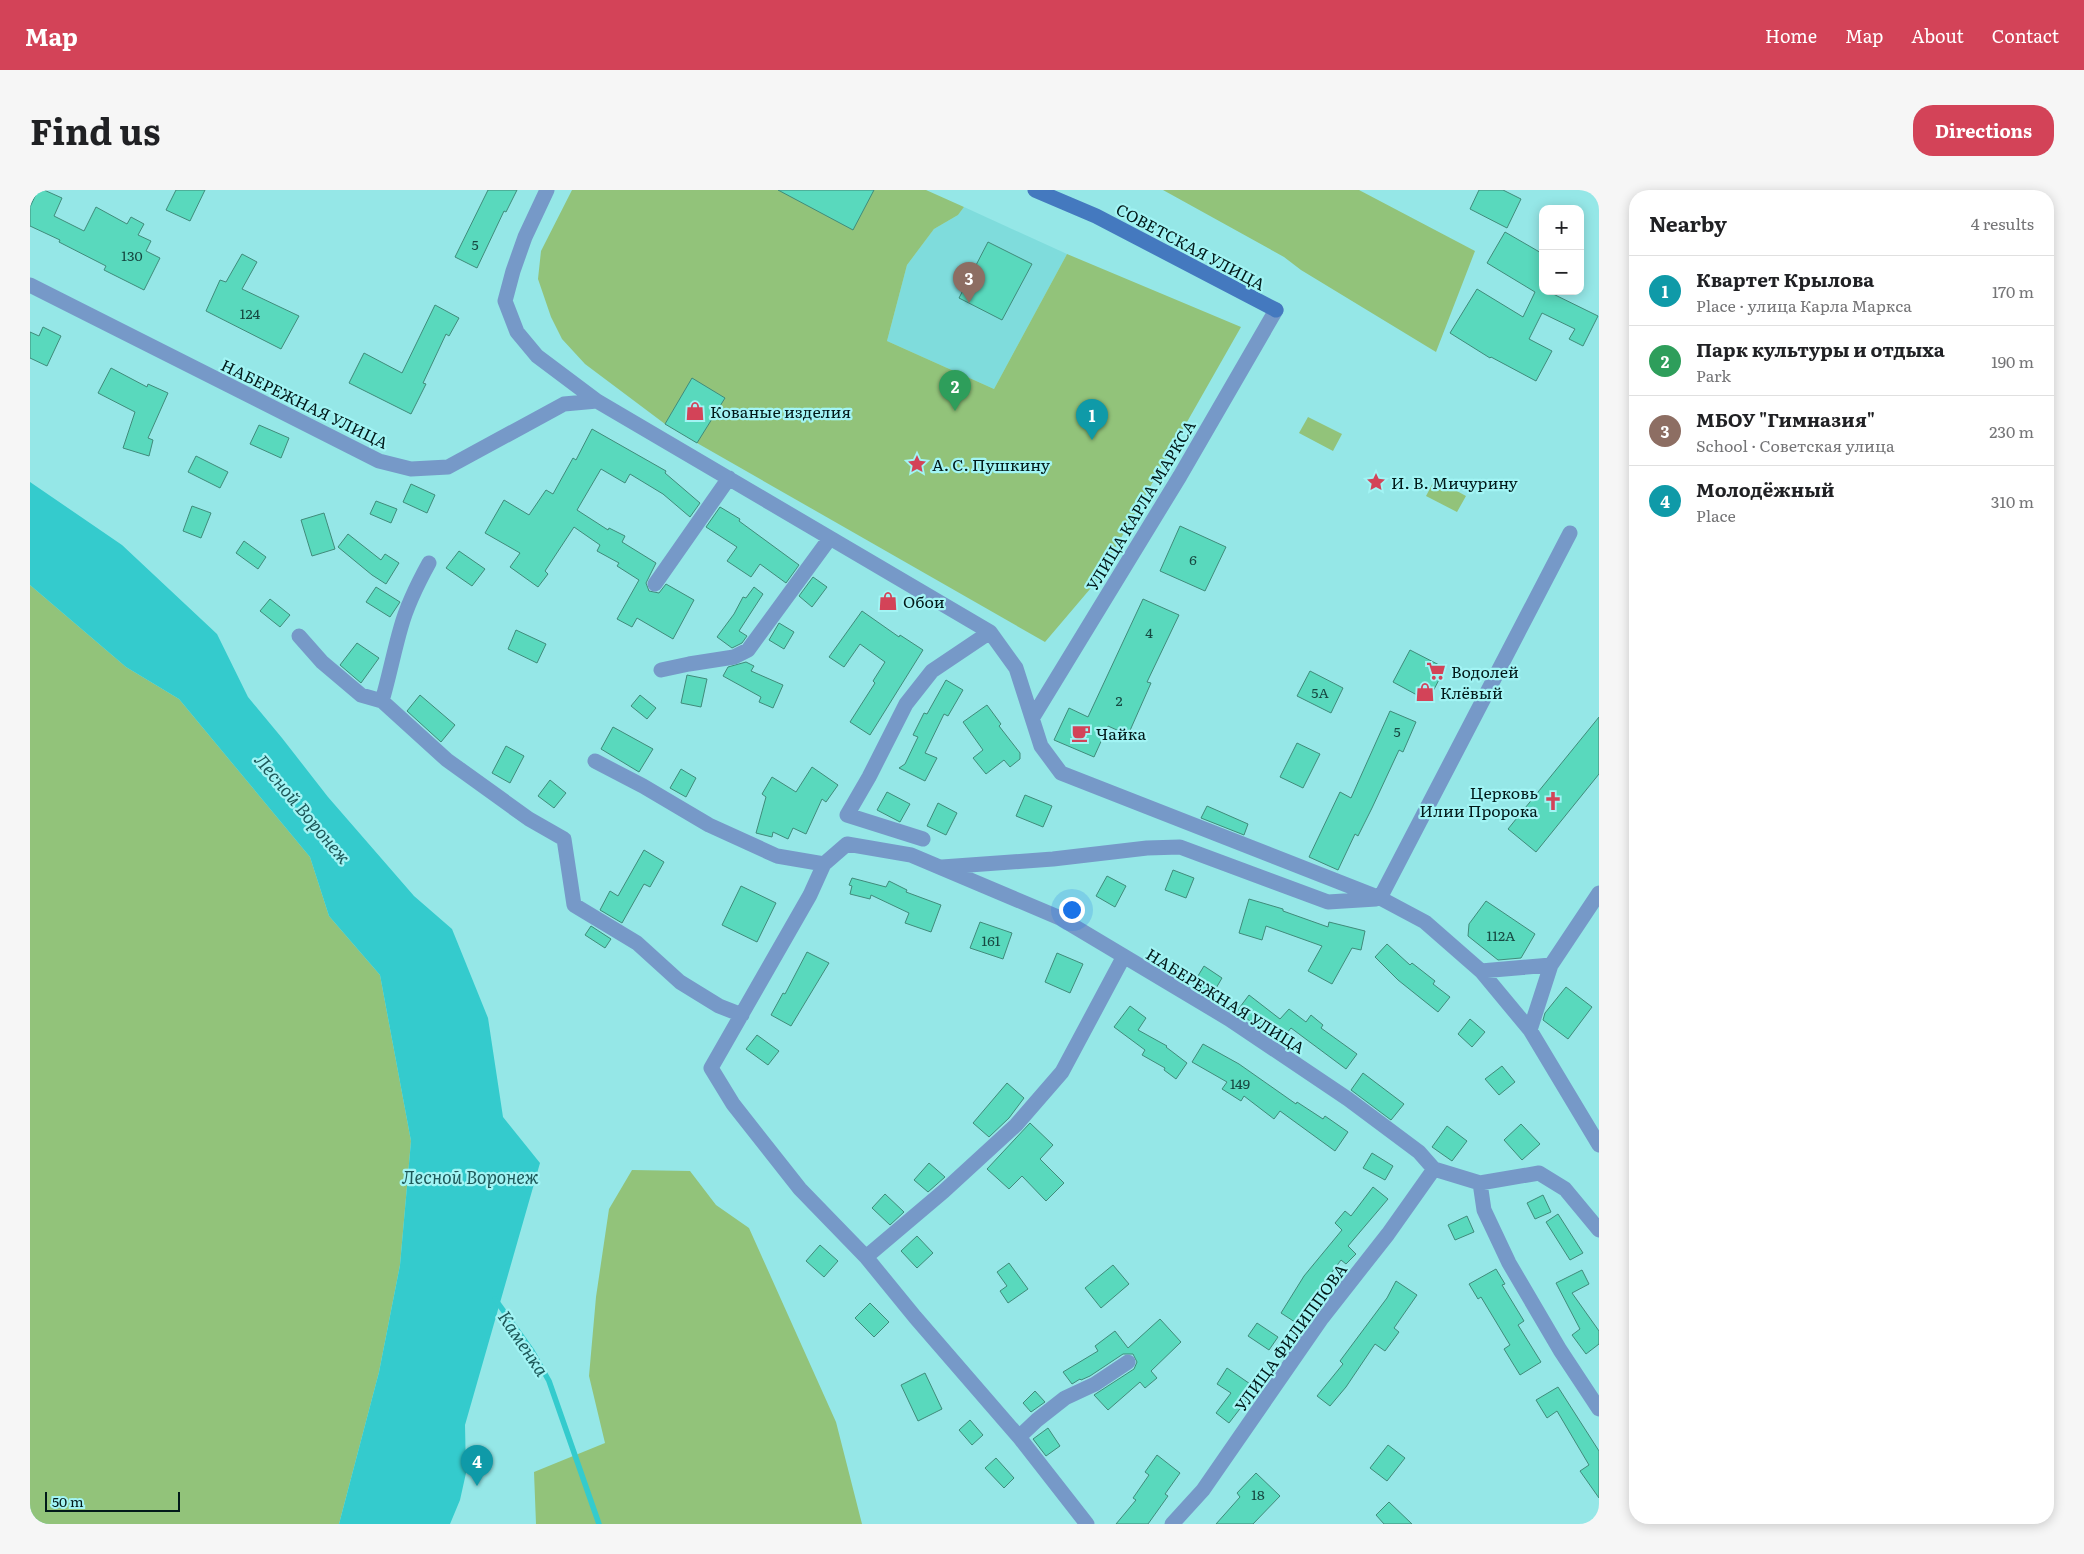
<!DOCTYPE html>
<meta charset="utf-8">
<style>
body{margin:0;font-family:Literata,serif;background:#f6f6f6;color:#202124}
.controls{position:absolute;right:15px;top:15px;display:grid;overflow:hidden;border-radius:10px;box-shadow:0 2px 12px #0003}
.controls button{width:45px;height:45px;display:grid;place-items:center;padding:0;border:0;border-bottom:1px solid #e0e0e0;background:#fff;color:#202124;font:25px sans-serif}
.scale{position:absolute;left:15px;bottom:12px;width:135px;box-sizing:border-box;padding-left:5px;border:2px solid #011919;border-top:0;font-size:14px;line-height:18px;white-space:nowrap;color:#011919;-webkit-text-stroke:4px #a2f4f4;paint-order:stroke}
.you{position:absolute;left:1041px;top:719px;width:18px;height:18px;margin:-12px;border:4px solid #fff;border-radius:50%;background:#1a73e8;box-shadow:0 0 0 8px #1a73e833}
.badge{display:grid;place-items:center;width:32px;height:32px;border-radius:50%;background:#d34358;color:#fff;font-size:16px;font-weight:700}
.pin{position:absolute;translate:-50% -41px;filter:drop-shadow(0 1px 2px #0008)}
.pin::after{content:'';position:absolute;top:26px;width:18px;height:15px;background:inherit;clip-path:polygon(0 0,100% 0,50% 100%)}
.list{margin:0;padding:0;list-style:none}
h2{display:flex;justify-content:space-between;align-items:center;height:65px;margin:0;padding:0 20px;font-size:21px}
h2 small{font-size:16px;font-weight:400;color:#757577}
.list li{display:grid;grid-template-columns:32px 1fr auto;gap:15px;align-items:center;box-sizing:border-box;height:70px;padding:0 20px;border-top:1px solid #e0e0e0}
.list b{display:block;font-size:19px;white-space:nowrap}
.list p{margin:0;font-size:16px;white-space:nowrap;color:#757577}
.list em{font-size:16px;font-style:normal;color:#757577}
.map{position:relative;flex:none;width:1569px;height:1334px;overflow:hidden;border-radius:20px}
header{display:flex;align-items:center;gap:30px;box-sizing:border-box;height:70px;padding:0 25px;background:#d34358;color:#fff}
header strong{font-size:24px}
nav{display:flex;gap:28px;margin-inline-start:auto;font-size:18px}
.intro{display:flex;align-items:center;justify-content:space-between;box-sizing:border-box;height:120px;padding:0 30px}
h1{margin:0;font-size:35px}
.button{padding:12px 22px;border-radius:20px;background:#d34358;color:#fff;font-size:18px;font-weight:700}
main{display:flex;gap:30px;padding:0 30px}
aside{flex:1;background:#fff;border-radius:20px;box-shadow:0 2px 12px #0003}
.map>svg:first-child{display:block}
</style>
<header>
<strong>Map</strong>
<nav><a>Home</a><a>Map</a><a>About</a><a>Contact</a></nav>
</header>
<div class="intro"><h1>Find us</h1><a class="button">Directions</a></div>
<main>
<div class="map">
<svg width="1569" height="1334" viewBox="0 0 1569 1334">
<rect width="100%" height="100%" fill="#95e7e7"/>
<path fill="#7fdcdc" d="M 934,17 L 1037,64 L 964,199 L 857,151 L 877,75 L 904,39 L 928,25 Z"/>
<path fill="#92c37a" d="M 542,0 L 896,0 L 934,17 L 928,25 L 904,39 L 877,75 L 857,151 L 964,199 L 1037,64 L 1211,137 L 1066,392 L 1015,452 L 667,253 L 694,208 L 662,189 L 635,234 L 555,174 L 532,149 L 521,127 L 508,89 L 511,61 Z
M 1133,0 L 1329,0 L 1445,61 L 1406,162 L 1271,80 L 1254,67 Z
M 1278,227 L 1312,244 L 1303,261 L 1269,243 Z
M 1405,289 L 1436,306 L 1427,322 L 1396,306 Z
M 0,395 L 96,477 L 149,509 L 280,667 L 299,726 L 350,785 L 381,951 L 370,1075 L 349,1182 L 309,1334 L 0,1334 Z
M 602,980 L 660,981 L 686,1015 L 719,1038 L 806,1232 L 832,1334 L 506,1334 L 504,1282 L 575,1253 L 559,1186 L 566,1107 L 579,1019 Z"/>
<path fill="#34cbcd" d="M 0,292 L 92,355 L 187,444 L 218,507 L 252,548 L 298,607 L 384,706 L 422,739 L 458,828 L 473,927 L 510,973 L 435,1235 L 436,1283 L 430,1310 L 420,1334 L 309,1334 L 349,1182 L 370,1075 L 381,951 L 350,785 L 299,726 L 280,667 L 149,509 L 96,477 L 0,395 Z"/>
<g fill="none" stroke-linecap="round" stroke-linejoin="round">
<path stroke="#34cbcd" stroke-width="5.5" d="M 465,1109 L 502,1161 L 519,1191 L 569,1334"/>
</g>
<path fill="#59d9bd" stroke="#408b7a" d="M 8,0 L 14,0 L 32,8 L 24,26 L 54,41 L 66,17 L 97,34 L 101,27 L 114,34 L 108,45 L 121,51 L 116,61 L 130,68 L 114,100 L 74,80 L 76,76 L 29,52 L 30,50 L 0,36 L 0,17 Z
M 146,0 L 175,0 L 160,31 L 136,20 Z
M 458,0 L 487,0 L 476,22 L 474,21 L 447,78 L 425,67 Z
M 748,0 L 844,0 L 823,40 Z
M 1449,0 L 1473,0 L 1491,9 L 1477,38 L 1440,19 Z
M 1475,42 L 1513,64 L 1513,101 L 1517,101 L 1568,126 L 1553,156 L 1539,149 L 1545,139 L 1512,123 L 1499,149 L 1522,161 L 1506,191 L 1461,167 L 1460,168 L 1420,143 L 1447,99 L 1493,127 L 1505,102 L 1457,73 Z
M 958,52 L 1002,74 L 972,130 L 929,108 Z
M 212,64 L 227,72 L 212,99 L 269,126 L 251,159 L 176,121 L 190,90 L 196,92 Z
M 405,115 L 429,128 L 419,146 L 416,144 L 393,193 L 396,194 L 381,224 L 319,193 L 334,163 L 372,183 Z
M 13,137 L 31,146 L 17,176 L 0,168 L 0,142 L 9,146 Z
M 81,178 L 117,197 L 118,194 L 138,203 L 118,248 L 123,250 L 119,266 L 93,258 L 105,222 L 68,203 Z
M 662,188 L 695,208 L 667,253 L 635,234 Z
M 229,235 L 259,248 L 251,268 L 220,254 Z
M 562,239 L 636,281 L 635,283 L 670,313 L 660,327 L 633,304 L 600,284 L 595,293 L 571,279 L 547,320 L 578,340 L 579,338 L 595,346 L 592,352 L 626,373 L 616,393 L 619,401 L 629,403 L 636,394 L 664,410 L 643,449 L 607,428 L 602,437 L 587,429 L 609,390 L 587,376 L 589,373 L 567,361 L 570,355 L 544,337 L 515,381 L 518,384 L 508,397 L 480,377 L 490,363 L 455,343 L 474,310 L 499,325 L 516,300 L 523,304 L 543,268 L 546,270 Z
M 166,266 L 198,282 L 190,298 L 158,282 Z
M 381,294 L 405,305 L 397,323 L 373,312 Z
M 346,311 L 367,319 L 361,333 L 340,324 Z
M 162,316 L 181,323 L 171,348 L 153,341 Z
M 690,317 L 710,329 L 709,331 L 769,375 L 756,393 L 730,374 L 721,387 L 697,371 L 707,357 L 676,337 Z
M 294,323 L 305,359 L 282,366 L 271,330 Z
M 1150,336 L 1196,357 L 1175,401 L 1130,381 Z
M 318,344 L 351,370 L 355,364 L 369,373 L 356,394 L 342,385 L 308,357 Z
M 214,351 L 236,367 L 228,379 L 206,363 Z
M 429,361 L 455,379 L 442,396 L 416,378 Z
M 783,387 L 797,397 L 782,417 L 769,406 Z
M 346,397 L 370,412 L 360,427 L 336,412 Z
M 724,397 L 733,404 L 709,441 L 717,446 L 712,453 L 702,458 L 687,447 L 704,424 L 713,407 L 716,408 Z
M 240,409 L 260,425 L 250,437 L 230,421 Z
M 1113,409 L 1149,425 L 1117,492 L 1121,493 L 1098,545 L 1078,536 L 1064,567 L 1024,550 L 1039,518 L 1058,527 Z
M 832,421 L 869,447 L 870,445 L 893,460 L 840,545 L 820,532 L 845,493 L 843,491 L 855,472 L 830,454 L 814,477 L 799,467 Z
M 749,433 L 764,442 L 754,459 L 739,450 Z
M 486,440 L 516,454 L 507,473 L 478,459 Z
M 327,453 L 349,468 L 331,493 L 310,475 Z
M 1380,460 L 1415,478 L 1398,511 L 1363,492 Z
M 716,472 L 724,476 L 721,481 L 753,495 L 743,518 L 729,512 L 731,507 L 693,486 L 698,477 Z
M 1280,481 L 1313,498 L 1301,523 L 1267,506 Z
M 657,485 L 677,489 L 671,517 L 651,513 Z
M 916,490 L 933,500 L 918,526 L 914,524 L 895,563 L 907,568 L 895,591 L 869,578 L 875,574 L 888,547 L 883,545 L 894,523 L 897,524 Z
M 390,505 L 425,535 L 411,552 L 377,521 Z
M 610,505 L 626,518 L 617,529 L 601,516 Z
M 957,515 L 971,534 L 969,536 L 990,563 L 990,569 L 980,577 L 974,570 L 956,584 L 943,568 L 953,560 L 933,532 Z
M 1360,521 L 1386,532 L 1373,562 L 1369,560 L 1342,618 L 1328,646 L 1325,644 L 1308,680 L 1279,667 L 1310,602 L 1321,608 Z
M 1569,527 L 1569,584 L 1506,662 L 1478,639 Z
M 583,537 L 623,559 L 609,582 L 571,559 Z
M 1267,553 L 1290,564 L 1273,598 L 1250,587 Z
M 476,556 L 494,566 L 480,593 L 462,583 Z
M 782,577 L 808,595 L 796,612 L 792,609 L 776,644 L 763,638 L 758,649 L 743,642 L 742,647 L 726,643 L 736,607 L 732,604 L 742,587 L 766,602 Z
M 651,579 L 666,588 L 656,607 L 640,598 Z
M 520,590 L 536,603 L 524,618 L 508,606 Z
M 857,602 L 880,614 L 870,632 L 847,620 Z
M 995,605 L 1022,616 L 1013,637 L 986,626 Z
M 908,613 L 927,623 L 916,645 L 897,636 Z
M 1177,616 L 1218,634 L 1214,645 L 1171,628 Z
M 614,660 L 634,672 L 620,697 L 614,694 L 592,733 L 570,720 L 580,701 L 588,706 Z
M 1143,680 L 1164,688 L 1156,708 L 1135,700 Z
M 1077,686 L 1096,696 L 1085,717 L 1066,706 Z
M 822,688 L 856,697 L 859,691 L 877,700 L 876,702 L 911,715 L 901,742 L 875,733 L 879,723 L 841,705 L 840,709 L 820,704 L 822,696 L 819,695 Z
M 711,696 L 746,713 L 727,752 L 692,735 Z
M 1219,709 L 1253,719 L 1253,721 L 1298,737 L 1299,732 L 1335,741 L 1331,760 L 1322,758 L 1302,794 L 1278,781 L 1292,756 L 1236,736 L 1232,750 L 1209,743 Z
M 1456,711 L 1505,744 L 1491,768 L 1468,770 L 1438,746 L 1439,734 Z
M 950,732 L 982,743 L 973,769 L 940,758 Z
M 561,736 L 581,749 L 575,758 L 555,745 Z
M 1357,754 L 1380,775 L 1382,773 L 1405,791 L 1403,794 L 1420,807 L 1408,822 L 1368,790 L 1345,767 Z
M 777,762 L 799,773 L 761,836 L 741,825 L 753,803 L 755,804 Z
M 1027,763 L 1053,774 L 1040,803 L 1015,792 Z
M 1174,776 L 1192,788 L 1182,805 L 1163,794 Z
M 1536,797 L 1562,817 L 1538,849 L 1513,830 L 1515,823 Z
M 1219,805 L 1250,829 L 1259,819 L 1276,832 L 1281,825 L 1293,835 L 1291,838 L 1327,864 L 1316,879 L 1261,838 L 1251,850 L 1232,835 L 1229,838 L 1207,821 Z
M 1100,816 L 1116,828 L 1108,840 L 1137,856 L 1136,857 L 1157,873 L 1146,889 L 1134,880 L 1135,878 L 1112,865 L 1115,860 L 1084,837 Z
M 1440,829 L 1455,842 L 1442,857 L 1428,844 Z
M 727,845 L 749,861 L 738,875 L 716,859 Z
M 1173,854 L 1209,874 L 1266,914 L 1267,912 L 1293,929 L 1295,926 L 1318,942 L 1305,961 L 1250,921 L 1244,929 L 1214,906 L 1211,911 L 1192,899 L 1197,892 L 1162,872 Z
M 1472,876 L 1485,892 L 1469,905 L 1455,889 Z
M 1333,883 L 1374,914 L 1361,930 L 1321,900 Z
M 977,893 L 994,908 L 979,928 L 959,947 L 943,933 Z
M 1000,933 L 1023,955 L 1010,969 L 1034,993 L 1016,1011 L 992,986 L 979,999 L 957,979 Z
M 1491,934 L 1510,954 L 1492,970 L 1474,950 Z
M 1417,936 L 1437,951 L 1422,971 L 1402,957 Z
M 1342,963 L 1363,976 L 1355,990 L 1333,978 Z
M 899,973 L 915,987 L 898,1002 L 884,990 Z
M 1343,997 L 1358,1009 L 1318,1056 L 1326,1064 L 1316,1074 L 1311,1070 L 1278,1114 L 1280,1115 L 1268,1134 L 1251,1123 L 1274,1086 L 1312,1040 L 1305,1033 L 1315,1021 L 1321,1026 Z
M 855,1004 L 874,1022 L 860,1035 L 842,1018 Z
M 1513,1005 L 1521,1022 L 1505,1029 L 1497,1013 Z
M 1528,1024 L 1553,1063 L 1540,1070 L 1516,1032 Z
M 1437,1026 L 1444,1042 L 1425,1050 L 1418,1035 Z
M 887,1046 L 903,1063 L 887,1078 L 871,1061 Z
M 790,1055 L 808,1071 L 794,1087 L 776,1071 Z
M 979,1073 L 998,1099 L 978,1113 L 970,1101 L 977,1096 L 967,1082 Z
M 1083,1075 L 1099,1094 L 1071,1118 L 1055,1098 Z
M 1466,1079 L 1475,1094 L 1472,1095 L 1494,1131 L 1488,1135 L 1511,1172 L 1490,1185 L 1474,1159 L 1480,1155 L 1451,1107 L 1448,1109 L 1439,1094 Z
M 1552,1080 L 1559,1094 L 1542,1103 L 1569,1141 L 1569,1154 L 1556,1164 L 1542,1145 L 1550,1139 L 1526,1093 Z
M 1366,1091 L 1387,1105 L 1364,1138 L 1369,1142 L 1355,1161 L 1345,1154 L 1316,1197 L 1300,1216 L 1287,1206 L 1313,1174 L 1310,1171 L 1357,1108 Z
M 840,1113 L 859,1132 L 844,1147 L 825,1128 Z
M 1130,1129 L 1151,1152 L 1121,1181 L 1127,1188 L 1115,1198 L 1110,1192 L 1078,1220 L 1064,1205 L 1104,1179 L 1107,1172 L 1103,1164 L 1093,1164 L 1060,1186 L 1051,1190 L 1050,1189 L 1042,1194 L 1033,1182 L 1068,1161 L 1065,1156 L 1085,1141 L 1098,1158 Z
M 1227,1133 L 1248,1147 L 1239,1160 L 1218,1146 Z
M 1197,1178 L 1226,1198 L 1199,1233 L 1186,1223 L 1201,1203 L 1187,1194 Z
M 895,1183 L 912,1219 L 888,1231 L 871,1195 Z
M 1528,1197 L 1569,1261 L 1569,1308 L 1550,1281 L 1559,1275 L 1527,1221 L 1517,1228 L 1506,1210 Z
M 1005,1201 L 1015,1212 L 1001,1222 L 993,1213 Z
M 940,1230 L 953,1245 L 942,1255 L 929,1240 Z
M 1018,1238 L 1030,1256 L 1016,1266 L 1003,1249 Z
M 1358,1255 L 1375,1268 L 1357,1291 L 1340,1278 Z
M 1127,1265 L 1150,1283 L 1135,1304 L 1138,1306 L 1118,1334 L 1086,1334 L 1106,1310 L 1103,1308 L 1119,1285 L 1115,1282 Z
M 966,1268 L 984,1288 L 974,1298 L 955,1278 Z
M 1226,1283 L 1250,1306 L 1223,1334 L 1186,1334 L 1210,1307 L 1207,1303 Z
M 1359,1312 L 1382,1334 L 1354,1334 L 1346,1325 Z"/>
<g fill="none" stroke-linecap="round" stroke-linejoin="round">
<path stroke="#7699c8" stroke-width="15" d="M 517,0 L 495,47 L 483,81 L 475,111 L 487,142 L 507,166 L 567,211 L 960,442 L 986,478 L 1011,556 L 1031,583 L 1350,708 L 1395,732 L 1451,781 L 1500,840 L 1569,955
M 0,95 L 349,271 L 381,279 L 418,277 L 534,214 L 567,211
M 625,394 L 699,288
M 269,446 L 292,472 L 331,505 L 352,511 L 417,570 L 499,629 L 534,649 L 544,715 L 607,753 L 650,792 L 689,816 L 712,825
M 631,480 L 659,474 L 704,467 L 718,460 L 800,348
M 352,511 C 359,487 364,461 371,437 C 377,415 388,393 399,373
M 1003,527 L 1150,286 L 1246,120
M 565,571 L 613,596 L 679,635 L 747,666 L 794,674
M 893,649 L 817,625 L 839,587 L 876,514 L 902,481 L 960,442
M 912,677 L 1023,669 L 1117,658 L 1150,657 L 1298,712 L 1346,709
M 1350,708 L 1540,343
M 1451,781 L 1521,775
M 1500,840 L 1521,775 L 1569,703
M 1450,993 L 1454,1020 L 1479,1073 L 1530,1160 L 1569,1219
M 836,1067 L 914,1001 L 986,935 L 1032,882 L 1094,766
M 989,1247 L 1007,1230 L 1035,1208 L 1065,1194 L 1098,1172
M 1057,1334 L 989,1247 L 885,1127 L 836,1067 L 770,999 L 703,914 L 681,878 L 780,705 L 794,674 L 817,654 L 881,665 L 1030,728 L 1199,829 L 1318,909 L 1389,962 L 1404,979 L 1450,993 L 1509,983 L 1535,999 L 1569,1040
M 1142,1334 L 1173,1300 L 1292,1128 L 1358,1044 L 1404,979"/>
<path stroke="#4479bf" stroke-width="15" d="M 1005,0 L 1066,26 L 1246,120"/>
</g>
<defs>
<g id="shop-bare" transform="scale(1.5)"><path d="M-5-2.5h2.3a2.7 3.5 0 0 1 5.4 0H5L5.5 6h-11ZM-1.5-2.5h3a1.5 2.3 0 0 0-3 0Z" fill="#d34358" stroke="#a2f4f4" stroke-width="2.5" paint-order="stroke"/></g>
<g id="sight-bare" transform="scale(1.5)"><path d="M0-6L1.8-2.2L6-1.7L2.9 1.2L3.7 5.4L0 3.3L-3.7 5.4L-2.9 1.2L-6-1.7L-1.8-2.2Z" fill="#d34358" stroke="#a2f4f4" stroke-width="2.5" paint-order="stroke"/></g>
<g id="supermarket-bare" transform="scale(1.5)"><path d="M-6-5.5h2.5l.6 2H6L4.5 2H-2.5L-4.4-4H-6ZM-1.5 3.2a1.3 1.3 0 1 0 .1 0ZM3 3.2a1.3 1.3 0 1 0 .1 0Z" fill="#d34358" stroke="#a2f4f4" stroke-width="2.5" paint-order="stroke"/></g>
<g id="cafe-bare" transform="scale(1.5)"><path d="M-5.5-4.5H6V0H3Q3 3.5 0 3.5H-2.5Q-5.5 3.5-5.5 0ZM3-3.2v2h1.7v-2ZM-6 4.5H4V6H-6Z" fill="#d34358" stroke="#a2f4f4" stroke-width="2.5" paint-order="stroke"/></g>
<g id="church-bare" transform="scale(1.5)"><path d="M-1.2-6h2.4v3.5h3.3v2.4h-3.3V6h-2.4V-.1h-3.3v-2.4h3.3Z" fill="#d34358" stroke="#a2f4f4" stroke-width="2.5" paint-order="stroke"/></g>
</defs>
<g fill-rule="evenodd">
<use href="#shop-bare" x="665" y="221"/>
<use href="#sight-bare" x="887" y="274"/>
<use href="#sight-bare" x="1346" y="292"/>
<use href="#shop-bare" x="858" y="411"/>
<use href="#supermarket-bare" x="1406" y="481"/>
<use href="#shop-bare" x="1395" y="502"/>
<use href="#cafe-bare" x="1051" y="543"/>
<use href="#church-bare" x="1523" y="611"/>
</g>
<g text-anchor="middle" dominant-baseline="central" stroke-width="4.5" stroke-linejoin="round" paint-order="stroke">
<g font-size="14" fill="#174942">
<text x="445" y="54">5</text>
<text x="102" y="65">130</text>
<text x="220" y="123">124</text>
<text x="1163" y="369">6</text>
<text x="1119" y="442">4</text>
<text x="1290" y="502">5А</text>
<text x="1089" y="510">2</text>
<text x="1367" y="541">5</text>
<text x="1471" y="745">112А</text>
<text x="961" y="750">161</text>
<text x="1210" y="893">149</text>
<text x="1228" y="1304">18</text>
</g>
<g font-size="16" fill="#011919" stroke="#a2f4f4">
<text transform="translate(1161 56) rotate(28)">СОВЕТСКАЯ УЛИЦА</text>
<text transform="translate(275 213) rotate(26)">НАБЕРЕЖНАЯ УЛИЦА</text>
<text transform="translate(1110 315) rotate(-59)">УЛИЦА КАРЛА МАРКСА</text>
<text transform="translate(1196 810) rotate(32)">НАБЕРЕЖНАЯ УЛИЦА</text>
<text transform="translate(1260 1147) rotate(-54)">УЛИЦА ФИЛИППОВА</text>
</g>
<g font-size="16" fill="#011919" stroke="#a2f4f4" text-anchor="start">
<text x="680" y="221">Кованые изделия</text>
<text x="902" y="274">А. С. Пушкину</text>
<text x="1361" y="292">И. В. Мичурину</text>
<text x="873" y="411">Обои</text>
<text x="1421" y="481">Водолей</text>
<text x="1410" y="502">Клёвый</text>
<text x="1066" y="543">Чайка</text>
<text x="1508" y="602" text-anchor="end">Церковь<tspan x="1508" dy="18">Илии Пророка</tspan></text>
</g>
<g font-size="18" font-style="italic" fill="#1d5859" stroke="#a2f4f4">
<text transform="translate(273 618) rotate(50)">Лесной Воронеж</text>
<text x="440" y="986">Лесной Воронеж</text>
<text transform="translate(494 1153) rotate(56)">Каменка</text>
</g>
</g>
</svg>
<div class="controls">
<button>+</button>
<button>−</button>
</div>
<div class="scale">50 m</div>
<div class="you"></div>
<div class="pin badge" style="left:1062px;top:250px;background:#0f9aa8">1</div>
<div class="pin badge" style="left:925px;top:221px;background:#2e9e5b">2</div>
<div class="pin badge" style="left:939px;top:113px;background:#8d6e63">3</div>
<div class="pin badge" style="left:447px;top:1296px;background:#0f9aa8">4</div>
</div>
<aside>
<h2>Nearby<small>4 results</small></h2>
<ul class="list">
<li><span class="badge" style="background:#0f9aa8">1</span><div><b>Квартет Крылова</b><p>Place · улица Карла Маркса</p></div><em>170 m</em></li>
<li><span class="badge" style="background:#2e9e5b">2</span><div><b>Парк культуры и отдыха</b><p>Park</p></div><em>190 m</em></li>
<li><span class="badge" style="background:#8d6e63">3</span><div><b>МБОУ &quot;Гимназия&quot;</b><p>School · Советская улица</p></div><em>230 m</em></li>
<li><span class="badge" style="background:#0f9aa8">4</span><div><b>Молодёжный</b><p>Place</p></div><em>310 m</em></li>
</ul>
</aside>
</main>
